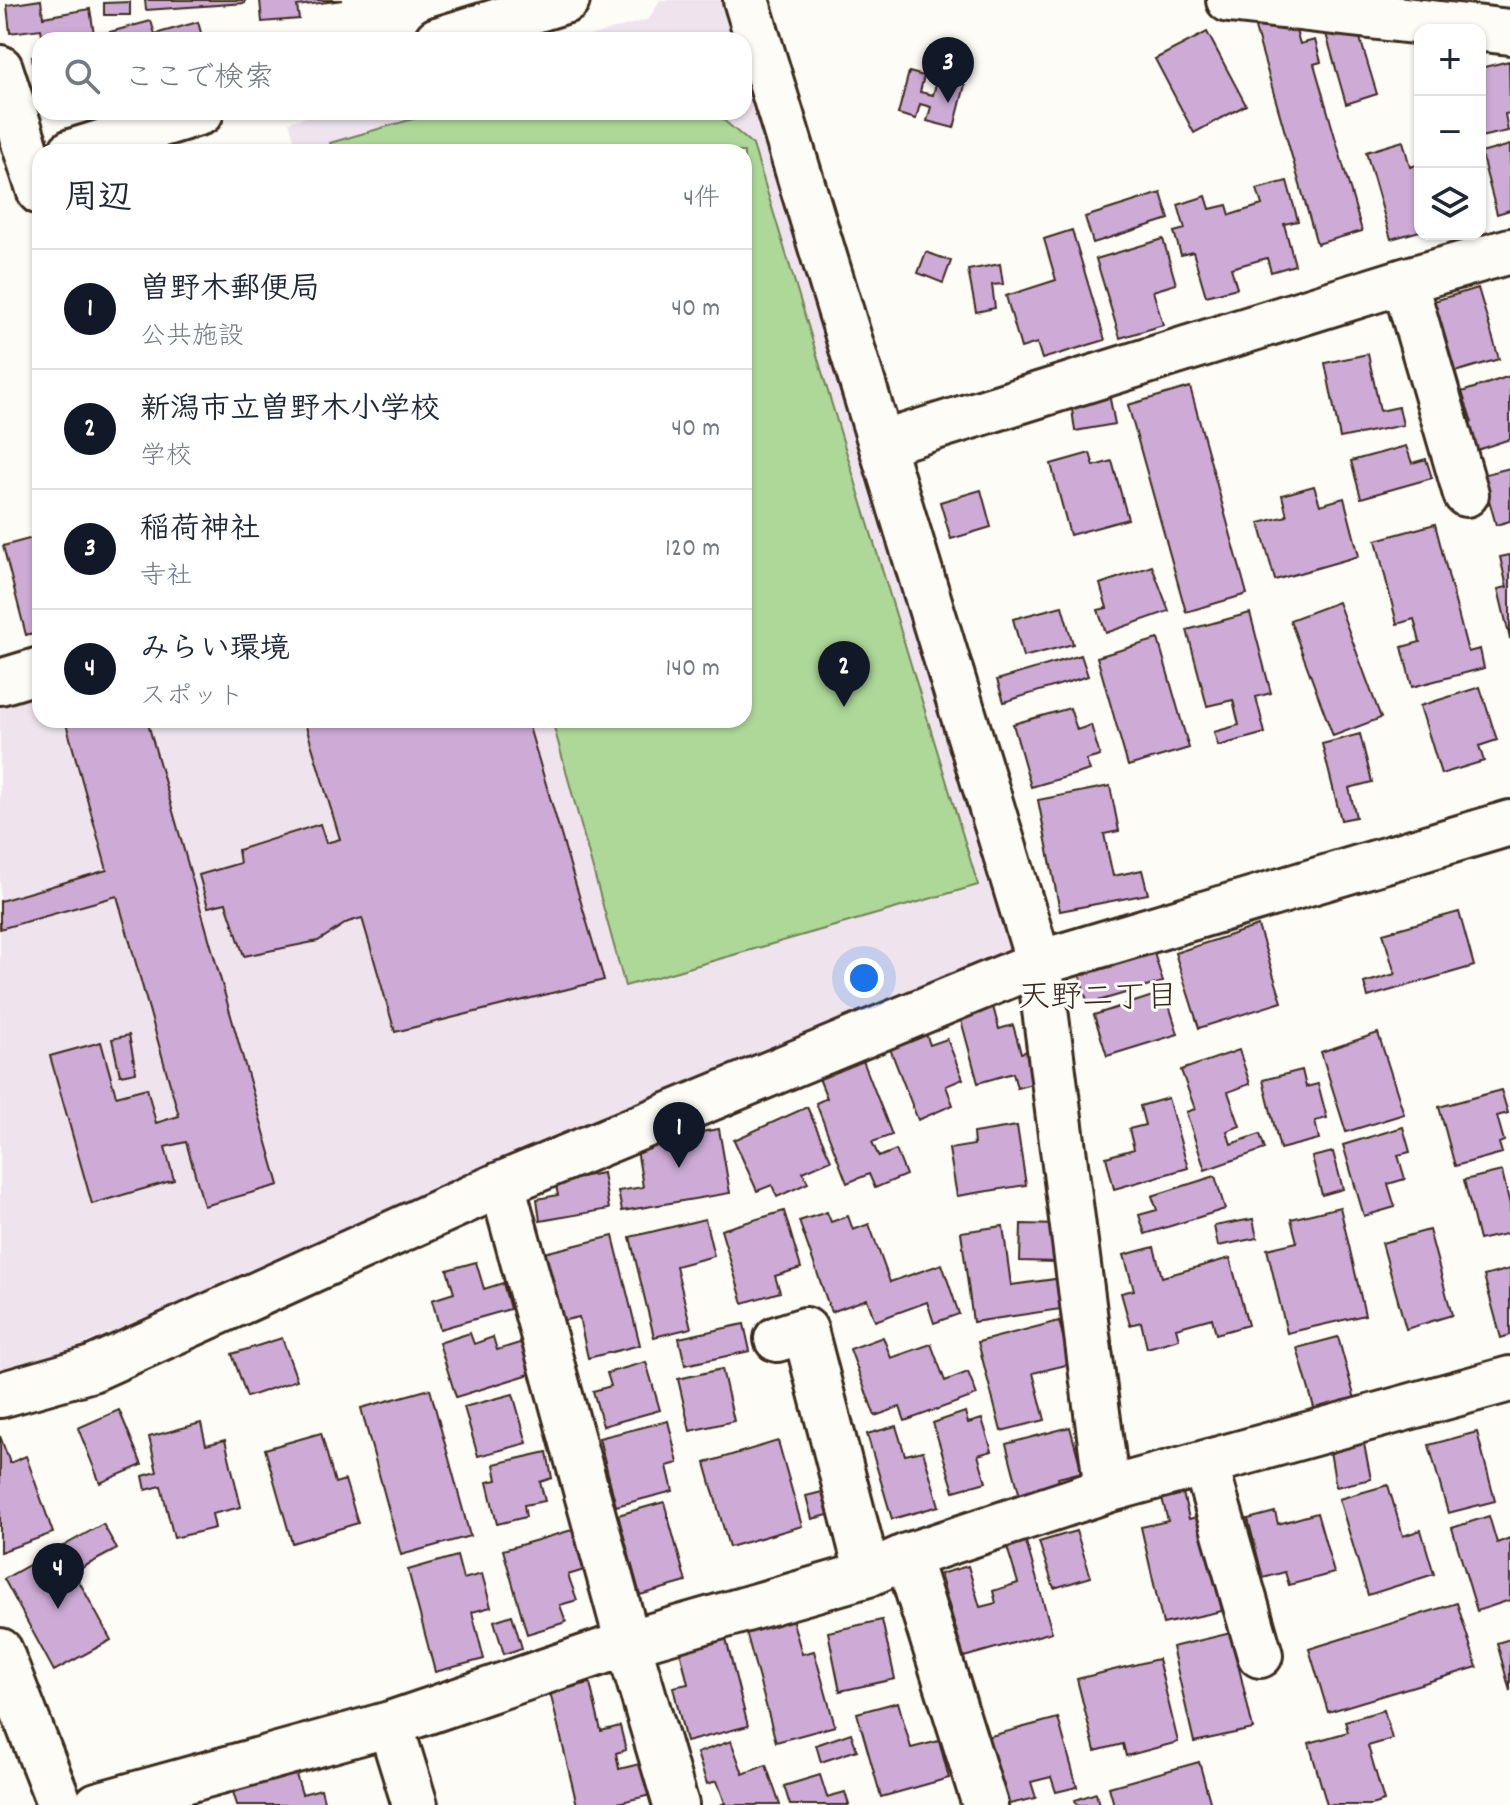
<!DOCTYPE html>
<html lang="ja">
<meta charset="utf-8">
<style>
body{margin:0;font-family:Dekko,"Klee One",sans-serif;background:#f2f2f3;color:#1f2937}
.controls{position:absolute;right:24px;top:24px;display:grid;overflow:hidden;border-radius:16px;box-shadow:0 2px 6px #0004}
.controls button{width:72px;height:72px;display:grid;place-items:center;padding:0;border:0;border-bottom:2px solid #e0e1e3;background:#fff;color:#1f2937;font:40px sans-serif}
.you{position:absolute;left:864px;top:978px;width:28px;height:28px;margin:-20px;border:6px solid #fff;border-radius:50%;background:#1a73e8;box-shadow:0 0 0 12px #1a73e833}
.badge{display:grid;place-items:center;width:52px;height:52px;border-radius:50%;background:#111827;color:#fff;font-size:26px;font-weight:700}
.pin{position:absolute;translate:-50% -66px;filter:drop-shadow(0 2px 4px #0008)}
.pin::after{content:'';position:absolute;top:42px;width:28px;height:24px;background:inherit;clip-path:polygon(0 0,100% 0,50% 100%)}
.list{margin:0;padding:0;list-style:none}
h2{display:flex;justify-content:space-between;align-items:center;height:104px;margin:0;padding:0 32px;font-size:34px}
h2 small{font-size:26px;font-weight:400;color:#747a83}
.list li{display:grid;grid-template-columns:52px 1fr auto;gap:24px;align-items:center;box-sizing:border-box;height:120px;padding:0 32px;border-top:2px solid #e0e1e3}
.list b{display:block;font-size:30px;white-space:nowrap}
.list p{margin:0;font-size:26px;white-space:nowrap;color:#747a83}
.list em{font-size:26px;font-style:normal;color:#747a83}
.icon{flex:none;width:44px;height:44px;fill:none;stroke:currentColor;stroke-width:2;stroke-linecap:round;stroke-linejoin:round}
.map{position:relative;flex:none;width:1510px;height:1805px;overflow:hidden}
.search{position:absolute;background:#fff;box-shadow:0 2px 6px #0004;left:32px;top:32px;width:720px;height:88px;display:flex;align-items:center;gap:20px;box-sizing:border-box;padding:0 28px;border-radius:24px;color:#747a83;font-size:30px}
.panel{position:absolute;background:#fff;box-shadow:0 2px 6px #0004;left:32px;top:144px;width:720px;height:584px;border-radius:24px}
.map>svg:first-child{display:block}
</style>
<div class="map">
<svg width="1510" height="1805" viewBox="0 0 1510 1805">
<rect width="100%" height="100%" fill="#fdfcf7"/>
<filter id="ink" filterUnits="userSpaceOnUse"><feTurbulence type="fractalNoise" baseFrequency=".0125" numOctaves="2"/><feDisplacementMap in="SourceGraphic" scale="16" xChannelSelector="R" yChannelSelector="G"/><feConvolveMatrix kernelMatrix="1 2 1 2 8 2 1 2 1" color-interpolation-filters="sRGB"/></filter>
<g filter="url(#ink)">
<path fill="#efe4ed" d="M 660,0 L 730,0 L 742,40 L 575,40 L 649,19 Z
M 744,46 L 1017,949 L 79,1346 L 0,1373 L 0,695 L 40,683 L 40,720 L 744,720 L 744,152 L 298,152 L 289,122 L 324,112 L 744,112 Z"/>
<path fill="#add897" stroke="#74815a" stroke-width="2" d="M 437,112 L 714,112 L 753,145 L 978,885 L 625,986 L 552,720 L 744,720 L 744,152 L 333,152 L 330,143 Z"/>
<path fill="#cdabd6" stroke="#3b2a1e" stroke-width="2" d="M 41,0 L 43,17 L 90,9 L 95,40 L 43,40 L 41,29 L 10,33 L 7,5 Z
M 145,0 L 245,0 L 245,3 L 146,10 Z
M 260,0 L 343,0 L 297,6 L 299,19 L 262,22 Z
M 130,2 L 130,15 L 104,15 L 104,3 Z
M 1292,17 L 1300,44 L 1315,40 L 1321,62 L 1314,64 L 1362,231 L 1317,244 L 1255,28 Z
M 151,21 L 155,34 L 198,22 L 203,40 L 107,40 L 106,33 Z
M 1356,25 L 1377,94 L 1346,104 L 1326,34 Z
M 1207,32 L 1246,105 L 1194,133 L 1155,59 Z
M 40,54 L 40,91 L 37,91 L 32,56 Z
M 1509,61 L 1510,113 L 1505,114 L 1508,131 L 1480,137 L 1480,68 Z
M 909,72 L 924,76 L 920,92 L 933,95 L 938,77 L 965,85 L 954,128 L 927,121 L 931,107 L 920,104 L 916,119 L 898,114 Z
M 1403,141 L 1410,167 L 1420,164 L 1420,231 L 1391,239 L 1366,152 Z
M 1510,145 L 1510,210 L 1497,214 L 1481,153 Z
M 1287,181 L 1298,221 L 1284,224 L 1295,265 L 1271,272 L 1267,258 L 1231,268 L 1237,288 L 1206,296 L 1193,252 L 1181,255 L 1174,232 L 1185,229 L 1178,205 L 1206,196 L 1210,209 L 1227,205 L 1230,215 L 1262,205 L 1257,189 Z
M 1161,193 L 1169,219 L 1093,243 L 1085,217 Z
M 1072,230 L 1105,340 L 1042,359 L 1037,343 L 1021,348 L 1006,296 L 1056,280 L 1044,239 Z
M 1163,239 L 1176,284 L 1153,291 L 1163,325 L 1120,338 L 1096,259 Z
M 926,252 L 951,261 L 943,283 L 918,273 Z
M 1000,264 L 1003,284 L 992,285 L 995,308 L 976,312 L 968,270 Z
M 1478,288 L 1499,359 L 1448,374 L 1427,303 Z
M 1368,354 L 1380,411 L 1399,407 L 1403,425 L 1340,438 L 1325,363 Z
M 1510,376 L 1510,439 L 1468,453 L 1460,426 L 1472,422 L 1462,392 Z
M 1190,387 L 1247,594 L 1186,612 L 1128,405 Z
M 1108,389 L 1115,424 L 1075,431 L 1070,395 Z
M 1406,446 L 1412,463 L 1426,459 L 1432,478 L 1361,498 L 1351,461 Z
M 1090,453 L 1094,466 L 1112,461 L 1128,519 L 1070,535 L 1051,464 Z
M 1510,468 L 1510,521 L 1496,525 L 1482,475 Z
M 1314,486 L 1320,505 L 1344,498 L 1359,556 L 1275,580 L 1259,523 L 1287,516 L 1282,495 Z
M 981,490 L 991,527 L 951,539 L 940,502 Z
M 1435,524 L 1468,652 L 1480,649 L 1484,668 L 1412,687 L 1402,647 L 1420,642 L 1414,619 L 1397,624 L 1376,540 Z
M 40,536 L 40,631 L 26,635 L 3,546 Z
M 1510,555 L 1510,639 L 1498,589 L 1507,587 L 1500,557 Z
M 1152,566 L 1169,611 L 1106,633 L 1098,610 L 1107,608 L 1100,584 Z
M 1338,602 L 1381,718 L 1333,736 L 1290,620 Z
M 1062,606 L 1073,644 L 1023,657 L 1013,619 Z
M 1250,613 L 1271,693 L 1256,697 L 1265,733 L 1218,746 L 1214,732 L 1239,725 L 1233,700 L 1207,706 L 1187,630 Z
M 1158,639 L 1189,748 L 1128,766 L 1097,657 Z
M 1081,655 L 1088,676 L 1004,702 L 997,680 Z
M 1480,687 L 1497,740 L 1479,746 L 1484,761 L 1441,774 L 1420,706 Z
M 1070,708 L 1077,730 L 1091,725 L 1100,756 L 1086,760 L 1090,770 L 1031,787 L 1013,724 Z
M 65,720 L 147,720 L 279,1185 L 204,1206 L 186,1142 L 165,1147 L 174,1180 L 92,1204 L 50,1056 L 101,1042 L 116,1096 L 147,1088 L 156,1123 L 179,1116 L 117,896 L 0,929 L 0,901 L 107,870 Z
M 304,720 L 527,720 L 604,980 L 395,1032 L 362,918 L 348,922 L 318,941 L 244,956 L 226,903 L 208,907 L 199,875 L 240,863 L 238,850 L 320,824 L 326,843 L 340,839 Z
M 1360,734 L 1372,782 L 1349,788 L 1356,817 L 1341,820 L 1322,744 Z
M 1110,786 L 1119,831 L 1104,834 L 1113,876 L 1142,870 L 1148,894 L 1060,911 L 1038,800 Z
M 1459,912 L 1474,966 L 1368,997 L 1364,983 L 1395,974 L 1383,933 Z
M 1258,926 L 1282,1002 L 1199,1028 L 1175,953 Z
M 1150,940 L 1163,982 L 1088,1004 L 1076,963 Z
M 1165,992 L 1178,1034 L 1107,1056 L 1094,1015 Z
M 991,999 L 999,1029 L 1013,1025 L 1021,1053 L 1034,1049 L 1043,1081 L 1017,1088 L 1013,1073 L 978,1083 L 958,1009 Z
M 925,1031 L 930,1045 L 947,1039 L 963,1079 L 946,1086 L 953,1105 L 918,1120 L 889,1046 Z
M 1378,1033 L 1404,1114 L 1346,1132 L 1321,1052 Z
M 129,1035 L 136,1072 L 120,1075 L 112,1039 Z
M 1239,1050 L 1250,1084 L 1228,1092 L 1240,1126 L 1227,1131 L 1231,1144 L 1260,1134 L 1265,1149 L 1205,1170 L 1186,1112 L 1195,1109 L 1181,1070 Z
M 860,1053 L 892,1135 L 872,1142 L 879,1157 L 896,1150 L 906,1175 L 875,1188 L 869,1174 L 847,1183 L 816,1103 L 827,1098 L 816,1071 Z
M 1302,1070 L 1306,1087 L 1318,1084 L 1327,1118 L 1315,1121 L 1319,1139 L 1280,1149 L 1263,1080 Z
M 1501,1090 L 1508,1113 L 1497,1116 L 1504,1141 L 1499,1143 L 1502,1153 L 1455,1166 L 1439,1107 Z
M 1168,1098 L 1188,1168 L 1114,1189 L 1106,1157 L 1134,1149 L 1129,1129 L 1145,1125 L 1140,1106 Z
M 807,1107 L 831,1160 L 803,1172 L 808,1183 L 777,1197 L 772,1185 L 757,1191 L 734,1140 Z
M 1017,1126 L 1026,1185 L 957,1196 L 949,1149 L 974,1145 L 973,1133 Z
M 1403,1127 L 1410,1152 L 1398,1155 L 1405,1179 L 1388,1184 L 1395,1207 L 1364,1216 L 1343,1145 Z
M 719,1129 L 730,1193 L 622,1211 L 618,1191 L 643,1187 L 636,1143 Z
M 1333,1152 L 1343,1189 L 1322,1195 L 1312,1157 Z
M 1502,1171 L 1510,1205 L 1510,1233 L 1479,1240 L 1464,1180 Z
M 603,1173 L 609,1209 L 540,1221 L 537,1199 L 558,1195 L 555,1181 Z
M 1215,1176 L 1225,1209 L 1145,1234 L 1139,1215 L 1157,1210 L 1152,1196 Z
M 1340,1207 L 1365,1315 L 1287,1333 L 1267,1249 L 1297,1242 L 1291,1219 Z
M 784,1211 L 801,1268 L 775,1276 L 780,1292 L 743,1303 L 721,1230 Z
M 827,1212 L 831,1222 L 848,1216 L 853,1230 L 869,1224 L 890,1282 L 942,1264 L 959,1314 L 934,1323 L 927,1302 L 875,1321 L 867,1299 L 831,1312 L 799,1221 Z
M 705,1219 L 714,1256 L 676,1266 L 691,1328 L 654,1337 L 630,1237 Z
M 1253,1219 L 1257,1238 L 1218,1246 L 1214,1226 Z
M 1021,1224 L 1059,1225 L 1058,1262 L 1020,1261 Z
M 1003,1226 L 1011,1285 L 1070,1277 L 1074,1307 L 973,1322 L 961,1232 Z
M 1429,1230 L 1452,1315 L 1406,1329 L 1382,1243 Z
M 613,1236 L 640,1345 L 588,1358 L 579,1317 L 557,1322 L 540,1254 Z
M 1154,1247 L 1162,1277 L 1230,1258 L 1248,1325 L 1216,1334 L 1212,1318 L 1176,1328 L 1179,1339 L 1147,1348 L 1141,1322 L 1130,1325 L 1121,1293 L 1134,1290 L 1124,1255 Z
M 476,1262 L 484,1289 L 503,1283 L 510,1309 L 440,1329 L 432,1300 L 454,1293 L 447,1270 Z
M 1510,1269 L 1510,1335 L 1501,1338 L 1484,1276 Z
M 1059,1321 L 1070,1364 L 1033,1373 L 1045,1420 L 1001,1431 L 978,1342 Z
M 744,1324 L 750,1351 L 685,1365 L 679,1338 Z
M 470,1333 L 474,1344 L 493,1337 L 497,1350 L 523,1342 L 533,1373 L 456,1397 L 439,1343 Z
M 883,1337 L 891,1358 L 931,1344 L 945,1381 L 968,1372 L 977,1395 L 905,1421 L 900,1407 L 875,1416 L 850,1349 Z
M 1338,1337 L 1355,1399 L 1315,1411 L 1297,1348 Z
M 282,1338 L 297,1380 L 247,1397 L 232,1354 Z
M 646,1362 L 660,1410 L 603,1426 L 593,1391 L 611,1386 L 607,1373 Z
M 722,1369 L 734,1421 L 690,1431 L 678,1379 Z
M 430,1389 L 470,1536 L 401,1555 L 361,1408 Z
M 513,1394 L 527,1443 L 478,1456 L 464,1407 Z
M 119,1410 L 142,1465 L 100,1483 L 78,1428 Z
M 965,1412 L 968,1423 L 982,1419 L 992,1451 L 978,1455 L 986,1482 L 954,1491 L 933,1423 Z
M 668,1421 L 678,1463 L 667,1466 L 673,1491 L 616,1506 L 599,1438 Z
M 201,1423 L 206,1445 L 225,1440 L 241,1507 L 212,1514 L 215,1528 L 174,1538 L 161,1486 L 146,1490 L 143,1476 L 157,1472 L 149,1437 Z
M 896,1426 L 905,1455 L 923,1451 L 939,1506 L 892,1519 L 867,1434 Z
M 1070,1427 L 1082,1472 L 1058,1478 L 1061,1489 L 1021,1500 L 1006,1444 Z
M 1477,1432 L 1495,1501 L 1448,1513 L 1429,1445 Z
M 321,1433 L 335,1483 L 345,1480 L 358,1523 L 292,1543 L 265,1449 Z
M 0,1436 L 10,1463 L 26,1456 L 53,1533 L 0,1552 Z
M 778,1441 L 802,1526 L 729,1547 L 705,1463 Z
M 1364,1444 L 1371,1479 L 1336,1487 L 1330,1451 Z
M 547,1452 L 552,1478 L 540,1482 L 545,1501 L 524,1505 L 526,1517 L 497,1524 L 487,1482 L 497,1480 L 494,1464 Z
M 1388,1485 L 1403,1536 L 1421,1530 L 1434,1574 L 1368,1595 L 1339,1499 Z
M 830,1490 L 836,1513 L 812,1519 L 806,1496 Z
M 1183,1493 L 1189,1519 L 1200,1516 L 1222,1611 L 1163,1624 L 1141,1527 L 1168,1521 L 1162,1498 Z
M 664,1502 L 686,1582 L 640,1595 L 618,1515 Z
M 1275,1512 L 1278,1524 L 1317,1513 L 1334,1573 L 1289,1585 L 1285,1572 L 1263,1578 L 1248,1519 Z
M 1489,1516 L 1497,1543 L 1510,1538 L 1510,1600 L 1477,1611 L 1452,1528 Z
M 103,1524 L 117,1549 L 74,1572 L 111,1640 L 54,1671 L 4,1579 Z
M 572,1530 L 584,1570 L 568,1575 L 577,1600 L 560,1605 L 566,1622 L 527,1634 L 503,1550 Z
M 1076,1531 L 1091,1577 L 1054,1588 L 1039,1542 Z
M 1026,1542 L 1052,1632 L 964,1657 L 940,1574 L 968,1566 L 980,1607 L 996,1603 L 993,1591 L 1018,1583 L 1007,1547 Z
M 457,1556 L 463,1579 L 482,1574 L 491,1607 L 472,1612 L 484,1659 L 435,1672 L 408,1570 Z
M 1457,1603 L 1477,1667 L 1328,1712 L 1309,1649 Z
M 512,1615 L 522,1648 L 504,1654 L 494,1621 Z
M 791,1615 L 802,1654 L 814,1651 L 835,1726 L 776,1742 L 745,1628 Z
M 882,1620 L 895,1679 L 840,1691 L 828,1632 Z
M 724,1631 L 748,1726 L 686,1742 L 673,1687 L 688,1684 L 678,1642 Z
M 1231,1633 L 1253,1729 L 1194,1742 L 1172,1647 Z
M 1510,1639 L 1510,1691 L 1497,1643 Z
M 1158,1659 L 1178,1742 L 1126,1756 L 1123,1744 L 1095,1751 L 1077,1679 Z
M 590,1683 L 601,1731 L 620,1726 L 626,1750 L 616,1753 L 619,1769 L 648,1762 L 655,1794 L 609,1805 L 577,1805 L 550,1692 Z
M 898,1702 L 911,1748 L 939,1741 L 949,1778 L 881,1797 L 857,1713 Z
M 1384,1710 L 1392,1739 L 1368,1746 L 1384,1801 L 1371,1805 L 1327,1805 L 1309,1743 L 1348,1732 L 1345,1721 Z
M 1058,1718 L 1077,1787 L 1056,1792 L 1051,1777 L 1031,1782 L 1036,1798 L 1005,1805 L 987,1737 Z
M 851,1733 L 857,1750 L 821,1762 L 816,1745 Z
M 731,1741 L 743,1774 L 766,1765 L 780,1805 L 720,1805 L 725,1803 L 717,1781 L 707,1784 L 697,1753 Z
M 1199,1762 L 1211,1805 L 1114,1805 L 1109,1787 Z
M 293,1765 L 302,1794 L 321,1789 L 325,1805 L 237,1805 L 231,1785 Z
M 820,1775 L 827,1797 L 845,1792 L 849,1805 L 790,1805 L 784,1786 Z
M 1096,1793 L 1099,1805 L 1077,1805 L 1075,1800 Z"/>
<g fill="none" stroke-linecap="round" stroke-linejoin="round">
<g stroke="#3b2a1e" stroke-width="50">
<path id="minor" d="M 746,0 L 1039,963 L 1107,1490
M 437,40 L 567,0
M 0,68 L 40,192
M 71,152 L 201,112
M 1404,281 L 1466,494
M 881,444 L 1404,281 L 1510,251
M 0,682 L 40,670
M 502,1184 L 628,1643 L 676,1805
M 777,1339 L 805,1330 L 868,1574
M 0,1395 L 92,1369 L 502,1184 L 1039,963 L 1510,823
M 1205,1463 L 1260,1655
M 907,1556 L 985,1805
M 0,1651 L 60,1805
M 390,1724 L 415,1805
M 97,1805 L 390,1724 L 628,1643 L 868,1574 L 907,1556 L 1107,1490 L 1510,1379"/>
</g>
<g stroke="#3b2a1e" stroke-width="50">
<path id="tertiary" d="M 1229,0 L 1510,32"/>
</g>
<use href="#minor" stroke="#fdfcf7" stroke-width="44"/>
<use href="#tertiary" stroke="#fdfcf7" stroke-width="44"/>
</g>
</g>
<g text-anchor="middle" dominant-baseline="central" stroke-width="6" stroke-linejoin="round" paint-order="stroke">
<g font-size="32" fill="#3b2a1e" stroke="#fdfcf7">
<text x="1098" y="1000">天野二丁目</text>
</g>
</g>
</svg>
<div class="controls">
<button>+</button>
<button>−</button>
<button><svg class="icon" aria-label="layers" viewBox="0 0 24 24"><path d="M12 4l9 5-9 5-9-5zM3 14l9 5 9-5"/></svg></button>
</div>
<div class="you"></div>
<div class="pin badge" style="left:679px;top:1168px">1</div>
<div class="pin badge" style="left:844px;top:707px">2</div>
<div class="pin badge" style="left:948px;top:103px">3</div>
<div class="pin badge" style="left:58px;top:1609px">4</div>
<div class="search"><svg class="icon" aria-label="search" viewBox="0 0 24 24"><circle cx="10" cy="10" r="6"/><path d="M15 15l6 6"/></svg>ここで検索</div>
<section class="panel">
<h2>周辺<small>4件</small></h2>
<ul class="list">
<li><span class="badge">1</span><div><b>曽野木郵便局</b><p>公共施設</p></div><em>40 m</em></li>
<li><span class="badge">2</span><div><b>新潟市立曽野木小学校</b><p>学校</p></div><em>40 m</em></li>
<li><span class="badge">3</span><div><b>稲荷神社</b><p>寺社</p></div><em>120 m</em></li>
<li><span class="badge">4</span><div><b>みらい環境</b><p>スポット</p></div><em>140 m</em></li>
</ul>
</section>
</div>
